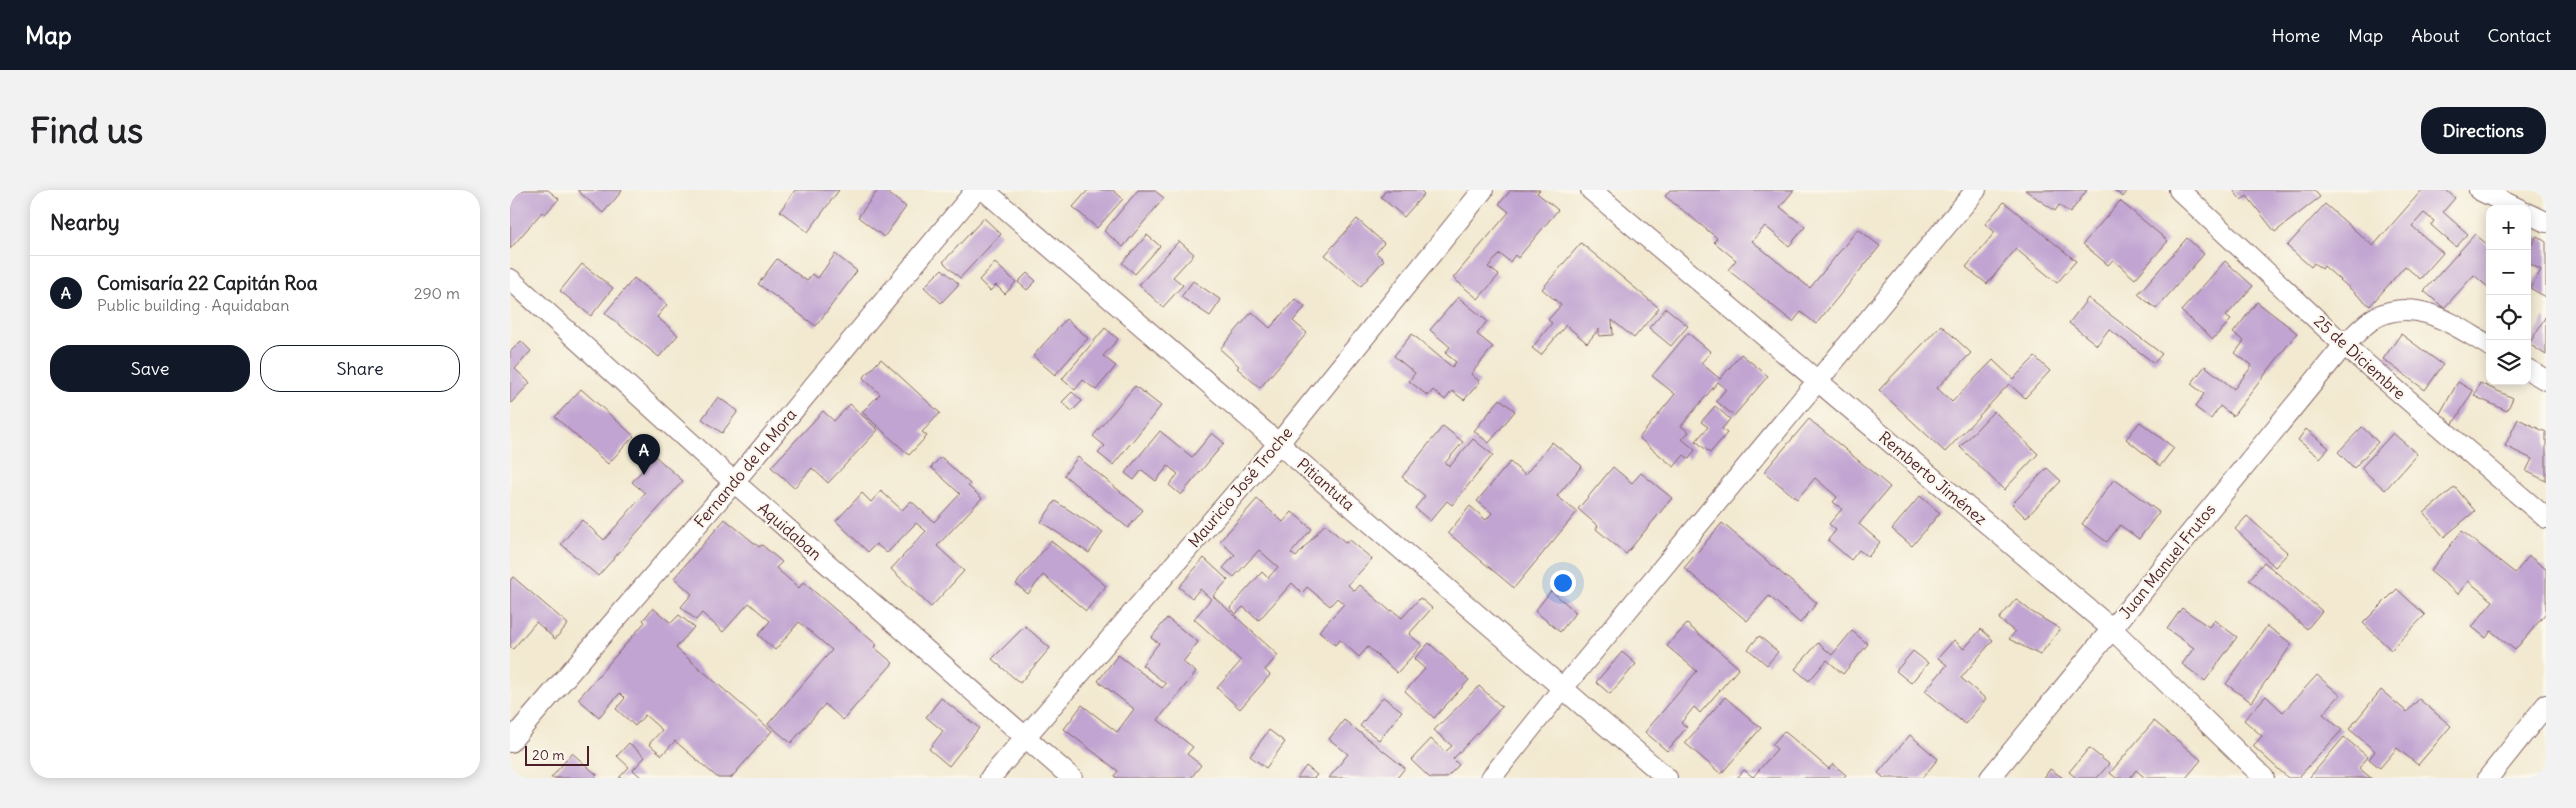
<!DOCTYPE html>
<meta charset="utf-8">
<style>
body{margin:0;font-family:Delius,sans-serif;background:#f2f2f2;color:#202124}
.controls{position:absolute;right:15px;top:15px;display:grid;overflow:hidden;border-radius:10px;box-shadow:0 2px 12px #0003}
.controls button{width:45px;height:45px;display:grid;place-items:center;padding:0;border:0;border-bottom:1px solid #e0e0e0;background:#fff;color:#202124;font:25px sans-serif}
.scale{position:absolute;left:15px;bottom:12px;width:64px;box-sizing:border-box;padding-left:5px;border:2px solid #4a1f2b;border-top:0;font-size:14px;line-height:18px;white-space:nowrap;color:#4a1f2b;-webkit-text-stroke:4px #fbf7ec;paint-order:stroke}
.you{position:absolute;left:1052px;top:392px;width:18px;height:18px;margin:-12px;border:4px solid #fff;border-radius:50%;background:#1a73e8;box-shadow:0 0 0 8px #1a73e833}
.badge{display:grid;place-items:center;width:32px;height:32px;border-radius:50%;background:#111827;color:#fff;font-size:16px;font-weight:700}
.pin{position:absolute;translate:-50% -41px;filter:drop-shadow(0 1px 2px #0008)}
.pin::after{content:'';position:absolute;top:26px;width:18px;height:15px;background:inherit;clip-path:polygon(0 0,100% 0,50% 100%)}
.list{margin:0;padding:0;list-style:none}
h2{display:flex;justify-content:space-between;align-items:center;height:65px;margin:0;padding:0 20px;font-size:21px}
h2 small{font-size:16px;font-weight:400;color:#757577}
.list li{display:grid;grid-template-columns:32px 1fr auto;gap:15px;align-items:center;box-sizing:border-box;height:75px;padding:0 20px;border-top:1px solid #e0e0e0}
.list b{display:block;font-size:19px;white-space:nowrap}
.list p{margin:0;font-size:16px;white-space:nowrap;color:#757577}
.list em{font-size:16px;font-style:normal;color:#757577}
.actions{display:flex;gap:10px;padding:15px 20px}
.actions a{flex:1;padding:11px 0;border:1px solid #111827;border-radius:20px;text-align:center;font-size:18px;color:#111827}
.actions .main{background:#111827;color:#fff}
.icon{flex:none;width:28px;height:28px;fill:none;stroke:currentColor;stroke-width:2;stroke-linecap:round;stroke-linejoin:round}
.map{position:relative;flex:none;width:2036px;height:588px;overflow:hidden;border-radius:20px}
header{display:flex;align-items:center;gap:30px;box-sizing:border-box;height:70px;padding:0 25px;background:#111827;color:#fff}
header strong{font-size:24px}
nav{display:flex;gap:28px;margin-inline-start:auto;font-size:18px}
.intro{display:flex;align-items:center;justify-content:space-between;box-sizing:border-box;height:120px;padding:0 30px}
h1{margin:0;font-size:35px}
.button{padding:12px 22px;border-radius:20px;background:#111827;color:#fff;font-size:18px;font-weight:700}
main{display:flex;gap:30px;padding:0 30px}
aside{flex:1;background:#fff;border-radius:20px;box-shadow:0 2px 12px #0003}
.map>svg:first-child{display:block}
</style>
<header>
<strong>Map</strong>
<nav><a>Home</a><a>Map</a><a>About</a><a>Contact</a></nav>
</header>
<div class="intro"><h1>Find us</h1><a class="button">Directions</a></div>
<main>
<aside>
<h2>Nearby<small></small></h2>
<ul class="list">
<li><span class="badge">A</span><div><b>Comisaría 22 Capitán Roa</b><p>Public building · Aquidaban</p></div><em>290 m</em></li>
</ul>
<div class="actions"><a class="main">Save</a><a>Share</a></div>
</aside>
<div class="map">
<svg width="2036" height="588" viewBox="0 0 2036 588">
<rect width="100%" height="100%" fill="#fbf7ec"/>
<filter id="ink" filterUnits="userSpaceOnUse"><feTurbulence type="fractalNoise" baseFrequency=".02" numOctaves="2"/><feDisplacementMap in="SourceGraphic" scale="10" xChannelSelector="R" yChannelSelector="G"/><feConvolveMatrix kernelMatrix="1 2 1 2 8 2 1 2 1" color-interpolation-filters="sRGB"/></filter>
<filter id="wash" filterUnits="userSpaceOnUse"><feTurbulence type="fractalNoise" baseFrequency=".0096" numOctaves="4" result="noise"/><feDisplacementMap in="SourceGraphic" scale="20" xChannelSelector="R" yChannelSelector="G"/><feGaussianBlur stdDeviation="1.12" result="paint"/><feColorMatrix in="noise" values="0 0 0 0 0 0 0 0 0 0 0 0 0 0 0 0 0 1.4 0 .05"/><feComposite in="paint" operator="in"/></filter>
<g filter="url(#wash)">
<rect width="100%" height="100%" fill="#f2e9d0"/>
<g id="blocks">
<path fill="#c1a4d1" d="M 0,0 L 38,0 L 49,9 L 35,24 L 32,22 L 0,59 Z
M 67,0 L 111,0 L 112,1 L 93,23 Z
M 285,0 L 329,0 L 298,42 L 270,21 Z
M 368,0 L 374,0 L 396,17 L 374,47 L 348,27 Z
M 578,0 L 603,0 L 613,9 L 587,38 L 563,17 Z
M 628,0 L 644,0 L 654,8 L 613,57 L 594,41 Z
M 876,0 L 910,0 L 914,4 L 894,27 L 871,7 Z
M 1001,0 L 1030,0 L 1027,3 L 1048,20 L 1008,68 L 1005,65 L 1000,72 L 990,64 L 978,77 L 989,85 L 968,109 L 943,88 L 999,22 L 989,14 Z
M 1160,0 L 1284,0 L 1270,17 L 1295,37 L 1279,56 L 1255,36 L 1242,51 L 1300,98 L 1348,39 L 1370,56 L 1306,134 L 1291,122 L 1283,132 L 1218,80 L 1226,70 L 1204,52 L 1207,48 L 1155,6 Z
M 1515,0 L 1577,0 L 1560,23 L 1549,15 L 1545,21 Z
M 1604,0 L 1618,0 L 1613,7 Z
M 1723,0 L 1804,0 L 1810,7 L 1765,42 L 1737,6 L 1731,10 Z
M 1912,0 L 1936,0 L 1945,8 L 1933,22 L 1958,44 L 1946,57 L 1921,35 L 1924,31 L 1914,23 L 1902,36 L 1933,63 L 1910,89 L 1895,76 L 1860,116 L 1814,76 L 1812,79 L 1804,73 L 1801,77 L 1777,56 L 1815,14 L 1863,56 Z
M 1610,11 L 1658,51 L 1625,89 L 1603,70 L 1598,75 L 1573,54 Z
M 1494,12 L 1566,71 L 1547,93 L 1506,59 L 1477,94 L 1456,77 L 1485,42 L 1475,34 Z
M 474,28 L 491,44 L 450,88 L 433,72 Z
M 847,29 L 874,53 L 866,63 L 874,70 L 851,96 L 815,65 Z
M 1965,44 L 1980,57 L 1980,99 L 1964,85 L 1934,118 L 1914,101 Z
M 637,45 L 650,56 L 625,84 L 612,73 Z
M 2027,46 L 2036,52 L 2036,107 L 2020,98 L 2031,80 L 2017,72 L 2017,62 Z
M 1677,48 L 1694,64 L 1646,119 L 1628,104 Z
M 669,51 L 684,64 L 663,87 L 673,95 L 653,117 L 629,95 Z
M 1071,53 L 1149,118 L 1124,148 L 1102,130 L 1103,145 L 1089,146 L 1089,139 L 1077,153 L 1056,135 L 1031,165 L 1022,158 L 1042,133 L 1038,130 L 1051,115 L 1032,99 Z
M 325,64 L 347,81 L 306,136 L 248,94 L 267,69 L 297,91 L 302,84 L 308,88 Z
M 1715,71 L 1743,96 L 1716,126 L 1721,130 L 1703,149 L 1671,121 Z
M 485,73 L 506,92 L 495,104 L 486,95 L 480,101 L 469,90 Z
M 72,74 L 103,98 L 81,126 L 50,101 Z
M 432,79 L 449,94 L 431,113 L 414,97 Z
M 517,83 L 526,91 L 517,100 L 508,92 Z
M 124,88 L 157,115 L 147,127 L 168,145 L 149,167 L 95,123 Z
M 683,91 L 711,110 L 700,126 L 671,107 Z
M 948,107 L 977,131 L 967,144 L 983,157 L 961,184 L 970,192 L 954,210 L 942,201 L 935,210 L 923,200 L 918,206 L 899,191 L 905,183 L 884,166 L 902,144 L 942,177 L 946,172 L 935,163 L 940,157 L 920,140 Z
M 1578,108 L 1652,164 L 1644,173 L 1599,139 L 1587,155 L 1559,133 Z
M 785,109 L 795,117 L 783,131 L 797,143 L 750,198 L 727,178 L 729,176 L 710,159 L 742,122 L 760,138 Z
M 1747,112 L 1787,143 L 1723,226 L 1710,216 L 1701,229 L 1685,217 L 1694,204 L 1681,194 L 1695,176 L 1724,199 L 1742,176 L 1725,163 L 1734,151 L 1723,143 Z
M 1156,118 L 1178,136 L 1161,156 L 1139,138 Z
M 2036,126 L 2036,165 L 2019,154 Z
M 556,129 L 578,148 L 545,185 L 523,166 Z
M 1431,135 L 1461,163 L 1427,198 L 1442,212 L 1483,170 L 1503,189 L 1525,167 L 1540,181 L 1515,208 L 1499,194 L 1435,262 L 1369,200 Z
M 595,138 L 608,149 L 593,166 L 606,176 L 586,200 L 573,190 L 565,200 L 552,189 Z
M 1178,143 L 1201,162 L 1191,173 L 1210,189 L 1231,164 L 1258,186 L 1224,226 L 1206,211 L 1216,199 L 1208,192 L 1171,236 L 1179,242 L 1172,249 L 1185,260 L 1179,269 L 1174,265 L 1164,277 L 1129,248 L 1165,204 L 1142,186 Z
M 1891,144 L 1933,175 L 1915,200 L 1873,169 Z
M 11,151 L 21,161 L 5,179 L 20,193 L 0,214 L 0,162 Z
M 371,169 L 430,223 L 412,242 L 417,246 L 399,265 L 352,222 L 370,204 L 353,188 Z
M 1948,192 L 1963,201 L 1943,234 L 1929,225 Z
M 1970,193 L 2003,208 L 1997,221 L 1964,206 Z
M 625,196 L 651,216 L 603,275 L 588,263 L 595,256 L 583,246 Z
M 71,199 L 124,246 L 98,274 L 45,227 Z
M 562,202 L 572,211 L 562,221 L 552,212 Z
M 208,207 L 228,221 L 212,243 L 192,229 Z
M 990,209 L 1005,221 L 979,253 L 964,241 Z
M 340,214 L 368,240 L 318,293 L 302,278 L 284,298 L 261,277 L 313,221 L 324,231 Z
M 1205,216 L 1220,229 L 1212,239 L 1217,243 L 1200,263 L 1186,251 L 1198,237 L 1191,232 Z
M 1484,221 L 1528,264 L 1494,300 L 1450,257 Z
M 1299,229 L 1380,297 L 1349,334 L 1370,352 L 1358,367 L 1349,360 L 1341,370 L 1318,350 L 1326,340 L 1319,334 L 1332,319 L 1323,312 L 1327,307 L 1305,288 L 1287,309 L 1254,282 Z
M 2008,229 L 2036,242 L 2036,291 L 2016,281 L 2022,269 L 1995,256 Z
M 1630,232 L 1664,258 L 1650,276 L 1616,249 Z
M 933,236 L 953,252 L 935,273 L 940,276 L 963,249 L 983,265 L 942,315 L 937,311 L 920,331 L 905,318 L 915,306 L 892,287 Z
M 1852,237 L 1868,252 L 1844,278 L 1828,262 Z
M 1796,239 L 1819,258 L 1810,268 L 1788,250 Z
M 650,241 L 682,267 L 702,243 L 714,253 L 671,305 L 659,295 L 668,284 L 658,276 L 646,291 L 632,280 L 624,290 L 615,283 Z
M 1883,243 L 1907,264 L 1875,300 L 1851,278 Z
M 1042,252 L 1072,276 L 1047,306 L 1067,322 L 1004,398 L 938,343 L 960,316 L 976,330 L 982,323 L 967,311 L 1000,272 L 1015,285 Z
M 145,266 L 173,291 L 88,386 L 51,354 L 72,330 L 94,350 L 135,303 L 122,292 Z
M 431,267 L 460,294 L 458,296 L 472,308 L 427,356 L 454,381 L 421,417 L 381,379 L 416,341 L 406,333 L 377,363 L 366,354 L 358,362 L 326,331 L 352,303 L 361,312 L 371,301 L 392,320 L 401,311 L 424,332 L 450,304 L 421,277 Z
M 568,267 L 633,320 L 618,338 L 554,285 Z
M 1103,277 L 1122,293 L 1131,283 L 1162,308 L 1116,364 L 1086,339 L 1088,336 L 1068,319 Z
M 1537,278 L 1551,291 L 1516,328 L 1502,314 Z
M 1604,289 L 1649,322 L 1629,349 L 1610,335 L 1597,352 L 1572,334 Z
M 1945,297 L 1965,321 L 1934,347 L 1914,323 Z
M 1410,306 L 1430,323 L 1402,356 L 1382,339 Z
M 747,309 L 773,332 L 782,322 L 802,339 L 781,363 L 786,367 L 815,334 L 836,353 L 840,350 L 862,369 L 838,395 L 845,401 L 850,395 L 880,421 L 882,420 L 892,428 L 910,408 L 922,418 L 899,444 L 912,455 L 887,483 L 858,457 L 849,467 L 830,450 L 825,455 L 809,441 L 834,414 L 827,408 L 820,416 L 797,397 L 792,403 L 782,393 L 749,430 L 733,417 L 726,424 L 720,418 L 752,382 L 758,388 L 768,377 L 749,360 L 724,387 L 713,378 L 725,365 L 710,351 Z
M 545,311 L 593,342 L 579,363 L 531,332 Z
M 1737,326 L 1778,363 L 1765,377 L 1725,339 Z
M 215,329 L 249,357 L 252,355 L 272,372 L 266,378 L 289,398 L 293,392 L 367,455 L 364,457 L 383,473 L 333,530 L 315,514 L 281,553 L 258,534 L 322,460 L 289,432 L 265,460 L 248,445 L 260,431 L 239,413 L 213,442 L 192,423 L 186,430 L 171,417 L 182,404 L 164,388 Z
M 1212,333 L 1307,413 L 1290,433 L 1259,406 L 1237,431 L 1174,378 Z
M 1952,341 L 2005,383 L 2019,366 L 2036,379 L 2036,423 L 2005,460 L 1981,441 L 1976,448 L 1962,437 L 1983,411 L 1958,391 L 1948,404 L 1920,381 Z
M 541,351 L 596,396 L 576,421 L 533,385 L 518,404 L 506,394 Z
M 694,368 L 718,390 L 703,406 L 768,465 L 755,480 L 760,485 L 730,519 L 707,498 L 731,471 L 684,429 L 701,409 L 690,399 L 682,408 L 669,397 Z
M 1754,372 L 1812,421 L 1797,439 L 1739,390 Z
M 3,387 L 58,434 L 45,449 L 26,432 L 3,459 L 0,456 L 0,390 Z
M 1887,399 L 1915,425 L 1881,460 L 1853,433 Z
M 1041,401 L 1066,422 L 1050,442 L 1025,421 Z
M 1506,409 L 1522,422 L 1550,439 L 1530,465 L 1499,449 L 1505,442 L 1489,429 Z
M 143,418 L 161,433 L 169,425 L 184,437 L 166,458 L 262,541 L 221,588 L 208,588 L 165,551 L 152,565 L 139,554 L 152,540 L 135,525 L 125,536 L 106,519 L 115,508 L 110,503 L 89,527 L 68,509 L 135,432 L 133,430 Z
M 1672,418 L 1699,437 L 1704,430 L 1727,447 L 1695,491 L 1672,474 L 1684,458 L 1657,439 Z
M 657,428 L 688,452 L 673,472 L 686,482 L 648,530 L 683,557 L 677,564 L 691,575 L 681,588 L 607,588 L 604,586 L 608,581 L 554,539 L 572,515 L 607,542 L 624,519 L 588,491 L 608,465 L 652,498 L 656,494 L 632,475 L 649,453 L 641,448 Z
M 1177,434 L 1229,478 L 1190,523 L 1184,517 L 1171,533 L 1177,537 L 1157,561 L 1135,542 L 1187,481 L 1157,456 Z
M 515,436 L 540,458 L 510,493 L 482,469 Z
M 1757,436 L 1782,454 L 1741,512 L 1716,494 Z
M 1471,439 L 1483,450 L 1451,488 L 1476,509 L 1455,534 L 1415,501 L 1437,475 L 1428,468 L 1444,450 L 1454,459 Z
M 1342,441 L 1358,454 L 1333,484 L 1317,470 L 1299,491 L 1285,479 L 1308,453 L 1322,465 Z
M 1249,446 L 1268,462 L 1257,475 L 1238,459 Z
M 919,453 L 959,490 L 924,528 L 895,501 L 915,479 L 904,469 Z
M 1403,461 L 1418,473 L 1401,493 L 1386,481 Z
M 1112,462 L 1126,474 L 1100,504 L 1086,492 Z
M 1807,485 L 1830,505 L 1813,524 L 1832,540 L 1788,588 L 1778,588 L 1743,556 L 1752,546 L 1734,530 L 1756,506 L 1773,522 Z
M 969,496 L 992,517 L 943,569 L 949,575 L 936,588 L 920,588 L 901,570 L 921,549 L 935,562 L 942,556 L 924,540 Z
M 1871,500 L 1897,522 L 1909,509 L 1941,536 L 1908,575 L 1887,558 L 1870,578 L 1859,569 L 1865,561 L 1839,539 Z
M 873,507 L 892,521 L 869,550 L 850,536 Z
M 1215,507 L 1251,538 L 1211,584 L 1175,553 Z
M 431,508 L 469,538 L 439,576 L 419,559 L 433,541 L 416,527 Z
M 834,530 L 895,578 L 887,588 L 819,588 L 838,564 L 819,549 Z
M 1644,531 L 1691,570 L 1676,588 L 1635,588 L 1626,580 L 1620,588 L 1606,588 L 1600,583 Z
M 759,540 L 775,552 L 756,578 L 740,566 Z
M 1274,541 L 1319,579 L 1323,574 L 1336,585 L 1333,588 L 1227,588 L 1234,580 L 1243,587 L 1267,559 L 1262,555 Z
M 1400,545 L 1428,569 L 1412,588 L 1374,588 L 1368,583 Z
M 1834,547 L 1858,567 L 1849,578 L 1861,588 L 1799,588 Z
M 119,553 L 135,567 L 123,580 L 132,588 L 109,588 L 119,577 L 107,566 Z
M 1579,558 L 1599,574 L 1587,588 L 1566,588 L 1559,582 Z
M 62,563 L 87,585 L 84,588 L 41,588 Z
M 796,576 L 807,585 L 804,588 L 787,588 Z
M 1540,579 L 1553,588 L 1534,588 Z"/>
</g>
</g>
<g filter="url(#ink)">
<use href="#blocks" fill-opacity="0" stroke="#856665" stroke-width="1"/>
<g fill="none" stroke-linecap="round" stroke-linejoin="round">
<g stroke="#856665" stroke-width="22">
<path id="street" d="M 474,0 L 1157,588
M 1081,0 L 1602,439 L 1754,588
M 1669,0 L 1834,155 L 2036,328
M 1969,0 L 2009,19
M 2017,23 L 2036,32
M 0,89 L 224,292 L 562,588
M 2017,179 L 2036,190
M 0,552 L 224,292 L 466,0
M 480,588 L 769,253 L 973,0
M 981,588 L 1053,498 L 1466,0
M 1480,588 L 1834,155 C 1844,146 1855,133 1866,127 C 1908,106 1945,136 1980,156
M 1978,588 L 2036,515"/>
</g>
<use href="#street" stroke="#fff" stroke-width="20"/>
</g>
</g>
<g text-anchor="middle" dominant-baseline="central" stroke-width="4.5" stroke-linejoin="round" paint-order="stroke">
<g font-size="16" fill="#4a1f2b" stroke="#fbf7ec">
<text transform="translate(1850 167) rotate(42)">25 de Diciembre</text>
<text transform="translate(235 278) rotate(-50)">Fernando de la Mora</text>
<text transform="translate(1423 288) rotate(40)">Remberto Jiménez</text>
<text transform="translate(816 294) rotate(41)">Pitiantuta</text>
<text transform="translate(730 297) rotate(-50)">Mauricio José Troche</text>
<text transform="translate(280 341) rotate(41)">Aquidaban</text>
<text transform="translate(1657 371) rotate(-51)">Juan Manuel Frutos</text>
</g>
</g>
</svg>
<div class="controls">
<button>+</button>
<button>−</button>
<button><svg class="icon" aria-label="locate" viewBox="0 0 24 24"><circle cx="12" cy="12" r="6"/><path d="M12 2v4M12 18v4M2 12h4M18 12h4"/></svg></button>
<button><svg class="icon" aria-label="layers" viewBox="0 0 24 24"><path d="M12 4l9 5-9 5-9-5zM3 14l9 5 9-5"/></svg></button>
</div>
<div class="scale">20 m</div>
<div class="you"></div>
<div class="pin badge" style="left:134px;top:285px">A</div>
</div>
</main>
